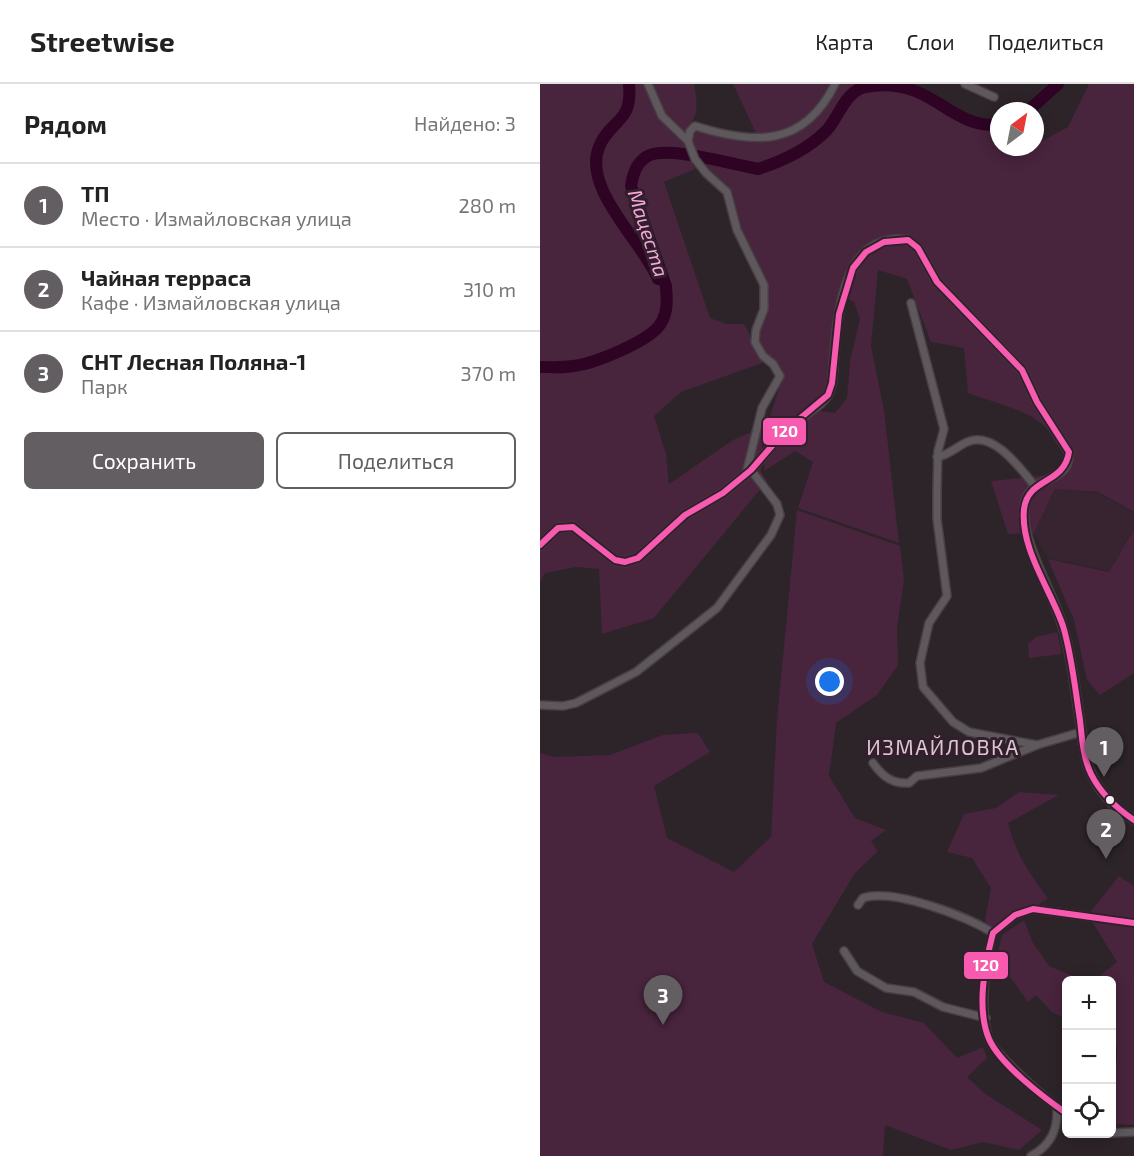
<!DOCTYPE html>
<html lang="ru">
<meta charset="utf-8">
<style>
body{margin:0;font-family:"Exo 2",sans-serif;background:#f6f6f6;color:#222}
.controls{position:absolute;right:18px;bottom:18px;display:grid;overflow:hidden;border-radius:9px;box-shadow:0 3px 15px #0003}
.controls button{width:54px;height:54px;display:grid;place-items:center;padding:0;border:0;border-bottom:2px solid #e0e0e0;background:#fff;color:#222;font:30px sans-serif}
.compass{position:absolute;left:450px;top:18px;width:54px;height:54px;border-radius:50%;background:#fff;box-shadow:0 3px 15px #0003;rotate:32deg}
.you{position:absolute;left:290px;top:598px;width:21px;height:21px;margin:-15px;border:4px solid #fff;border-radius:50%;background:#1a73e8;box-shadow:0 0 0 9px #1a73e833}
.badge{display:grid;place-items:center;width:39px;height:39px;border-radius:50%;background:#635e61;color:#fff;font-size:20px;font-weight:700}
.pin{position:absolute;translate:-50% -50px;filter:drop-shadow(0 2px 3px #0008)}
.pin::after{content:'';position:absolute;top:32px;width:21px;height:18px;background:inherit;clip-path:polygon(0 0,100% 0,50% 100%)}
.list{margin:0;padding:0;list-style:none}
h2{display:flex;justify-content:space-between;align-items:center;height:78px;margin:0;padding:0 24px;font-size:26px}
h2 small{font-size:20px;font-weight:400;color:#767676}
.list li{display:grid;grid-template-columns:39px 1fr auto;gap:18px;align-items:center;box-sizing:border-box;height:84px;padding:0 24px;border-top:2px solid #e0e0e0}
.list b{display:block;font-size:22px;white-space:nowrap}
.list p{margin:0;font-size:20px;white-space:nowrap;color:#767676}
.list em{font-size:20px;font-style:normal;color:#767676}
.actions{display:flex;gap:12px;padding:18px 24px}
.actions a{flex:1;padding:14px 0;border:2px solid #635e61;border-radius:9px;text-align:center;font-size:21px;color:#635e61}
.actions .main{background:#635e61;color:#fff}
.icon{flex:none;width:33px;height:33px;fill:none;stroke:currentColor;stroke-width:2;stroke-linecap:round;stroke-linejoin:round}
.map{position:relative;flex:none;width:594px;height:1072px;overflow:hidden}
header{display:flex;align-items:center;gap:36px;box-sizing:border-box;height:84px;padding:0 30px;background:#fff;border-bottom:2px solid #e0e0e0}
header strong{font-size:28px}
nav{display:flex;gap:33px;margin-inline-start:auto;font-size:21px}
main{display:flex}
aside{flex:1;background:#fff}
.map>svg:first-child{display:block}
</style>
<header>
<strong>Streetwise</strong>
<nav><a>Карта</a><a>Слои</a><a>Поделиться</a></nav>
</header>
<main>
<aside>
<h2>Рядом<small>Найдено: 3</small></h2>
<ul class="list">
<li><span class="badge">1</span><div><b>ТП</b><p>Место · Измайловская улица</p></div><em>280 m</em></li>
<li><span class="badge">2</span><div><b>Чайная терраса</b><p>Кафе · Измайловская улица</p></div><em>310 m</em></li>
<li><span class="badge">3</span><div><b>СНТ Лесная Поляна-1</b><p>Парк</p></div><em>370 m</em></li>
</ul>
<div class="actions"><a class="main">Сохранить</a><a>Поделиться</a></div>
</aside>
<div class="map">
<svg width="594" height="1072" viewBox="0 0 594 1072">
<rect width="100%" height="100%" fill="#2d242a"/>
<path fill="#382331" d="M 515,405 L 557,409 L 594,429 L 594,444 L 569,487 L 508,474 L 494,449 Z"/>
<path fill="#48243d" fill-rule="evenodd" d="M 0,0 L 154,0 C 160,33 155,29 143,58 L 155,85 L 124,98 L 170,234 L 186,240 L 204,240 L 225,278 L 141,308 L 114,332 L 126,370 L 129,400 L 193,356 L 223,343 L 221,388 L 227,397 L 114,534 L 62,550 L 59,485 L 36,483 L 5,489 L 0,498 Z
M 193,0 L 292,0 L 283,18 L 255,43 L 217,51 Z
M 300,0 L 372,0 L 459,52 L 459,63 L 477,63 L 484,67 L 528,43 L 549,0 L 594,0 L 594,428 L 558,408 L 515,405 L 494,449 L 468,450 L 451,397 L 511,391 L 527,376 C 509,328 471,325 428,309 L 424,264 L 391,258 L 367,195 L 338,186 L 331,262 L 344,326 L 359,459 L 258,424 L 273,378 L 255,367 L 224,387 L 227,341 L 244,290 L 229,277 L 218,259 L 227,222 L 225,205 L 204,167 L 181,99 L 158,75 L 152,56 L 155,45 L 191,55 L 220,57 L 257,49 L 289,18 ZM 303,212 L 314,218 L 320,235 L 310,277 L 307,314 L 295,329 L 274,326 L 292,299 Z
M 257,426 L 360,462 L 364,496 L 357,544 L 358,581 L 337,611 L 296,639 L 289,692 L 315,734 L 346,746 L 331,757 L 338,767 L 315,789 L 272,860 L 284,898 L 342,928 L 384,939 L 417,974 L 443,963 L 447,974 L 427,993 L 444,1009 L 502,1046 L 479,1066 L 443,1058 L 411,1066 L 345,1041 L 343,1072 L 0,1072 L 0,669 L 14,673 L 70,671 L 123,651 L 158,649 L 170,668 L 114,702 L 127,754 L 194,788 L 231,753 L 237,636 Z
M 594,445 L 594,589 L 560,611 L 547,596 L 534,536 L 508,475 L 569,488 Z
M 517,548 L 522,570 L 489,574 L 488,560 L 496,553 Z
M 479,708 L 519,711 L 468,739 C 475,768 490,791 508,814 L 493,825 L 475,831 L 453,849 L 445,836 L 451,804 L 432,774 L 407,768 L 424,730 L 456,724 Z
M 579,792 L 594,802 L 594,1041 L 572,1040 L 572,986 L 577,977 L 577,961 L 572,958 L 572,896 L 554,896 L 577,878 L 548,831 Z
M 484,836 L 493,859 L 509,882 L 542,896 L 526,896 L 526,935 L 512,928 L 496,911 L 488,918 L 465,886 L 455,881 L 462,851 Z"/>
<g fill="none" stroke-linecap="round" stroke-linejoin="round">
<path stroke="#2e0324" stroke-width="12" d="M 89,0 C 93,40 70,35 59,63 C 42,105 103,158 118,195
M 488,27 L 518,0
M 0,283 C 11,283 22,284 33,282 C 53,280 111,257 121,239 C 128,228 127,215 126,202 L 91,102 C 93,90 96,80 106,73 C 125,60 194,81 218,85 C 243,77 267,66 286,47 C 298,35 305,7 325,3 C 341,0 359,1 375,7 C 402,17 427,46 459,40"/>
<g stroke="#473f44" stroke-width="10">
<path id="minor" d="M 108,0 L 122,32 L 148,57 L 155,75 L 166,89 L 187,108 L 197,146 L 224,201 L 224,225 L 216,246 L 215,258 L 223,272 L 233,280 L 240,292 L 222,324 L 206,390
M 425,0 L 454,13
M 148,57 L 150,47 L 155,42 C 215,61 264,63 295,0
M 371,219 L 404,345 L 398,367 L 397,406 L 397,435 L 407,512 L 389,539 L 380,579 L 383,603 L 413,638 L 429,648 L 497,661
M 397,373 C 409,371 416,363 427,358 C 453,346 480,384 494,401
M 0,621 L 23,622 L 36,619 L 96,588 L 177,524 L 231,451 L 240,431 L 237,420 L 211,386
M 333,679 C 342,692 352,700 369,699 L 377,692 L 441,684 L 497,661 L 541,648
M 318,821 L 323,814 C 352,804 427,832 453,849
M 304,867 L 317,887 L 346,904 L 374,908 L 403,923 L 446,934
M 526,1029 C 510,1019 456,972 449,955 C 439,927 445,878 453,849 L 475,831 L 493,825 L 594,839
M 572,1049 L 594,1048
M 491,1072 C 511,1061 518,1046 517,1023"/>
</g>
<g stroke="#473f44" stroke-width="11">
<path id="tertiary" d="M 0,461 L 18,444 L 33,443 L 75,476 L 85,478 L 98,474 L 145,431 L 183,409 L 211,386 L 245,347 L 280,320 L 288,311 L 292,299 C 297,250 295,147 368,156 L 378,164 L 397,198 L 482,286 L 497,318 L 529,368 C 530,403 485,388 484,427 C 482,459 513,509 523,543 C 532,573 535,605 540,637 C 542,651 543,668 548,682 C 557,706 572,723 594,736"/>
</g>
<use href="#minor" stroke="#5e575b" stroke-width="7"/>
<use href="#tertiary" stroke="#5e575b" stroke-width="8"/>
<g stroke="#31202b" stroke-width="10">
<path id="bus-1" d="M 0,461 L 18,444 L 33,443 L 75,476 L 85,478 L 98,474 L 145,431 L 183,409 L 211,386 L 245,347 L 288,311 L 292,299 L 299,230 L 313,184 L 326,168 L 344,158 L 368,156 L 378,164 L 397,198 L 482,286 L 497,318 L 529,368 C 524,401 488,393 484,425 C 480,465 511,506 523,542 C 532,572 535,605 540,636 C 542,654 543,673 551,690 C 561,710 576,724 594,736
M 526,1029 C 503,1013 460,980 449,955 C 436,924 445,880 453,849 L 475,831 L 493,825 L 594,839"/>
</g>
<use href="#bus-1" stroke="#f75aaf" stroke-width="6"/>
</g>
<circle fill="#fbeff6" stroke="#31202b" stroke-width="2" cx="570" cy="716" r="5"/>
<g text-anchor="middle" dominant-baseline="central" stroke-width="6" stroke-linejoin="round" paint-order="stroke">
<g font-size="20" font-style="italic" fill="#f8a7dd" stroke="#31202b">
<text transform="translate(109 149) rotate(72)">Мацеста</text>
</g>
<g font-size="21" letter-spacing="1.5" fill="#ddc5d4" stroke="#31202b">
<text x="403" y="662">ИЗМАЙЛОВКА</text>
</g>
</g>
<g stroke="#31202b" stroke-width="2">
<rect x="222" y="333" width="45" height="29" rx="6" fill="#f75aaf"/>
<rect x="423" y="867" width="46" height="29" rx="6" fill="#f75aaf"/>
</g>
<g font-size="16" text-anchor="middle" font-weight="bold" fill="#fff">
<text x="245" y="353">120</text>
<text x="446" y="887">120</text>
</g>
</svg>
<div class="controls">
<button>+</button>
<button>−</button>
<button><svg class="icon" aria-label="locate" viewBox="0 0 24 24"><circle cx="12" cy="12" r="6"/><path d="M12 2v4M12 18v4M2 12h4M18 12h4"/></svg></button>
</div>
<svg class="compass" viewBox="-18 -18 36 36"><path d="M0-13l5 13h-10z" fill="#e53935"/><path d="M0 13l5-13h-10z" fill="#767676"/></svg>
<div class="you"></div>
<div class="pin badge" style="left:564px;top:693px">1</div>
<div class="pin badge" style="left:566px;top:775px">2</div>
<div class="pin badge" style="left:123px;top:941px">3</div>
</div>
</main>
